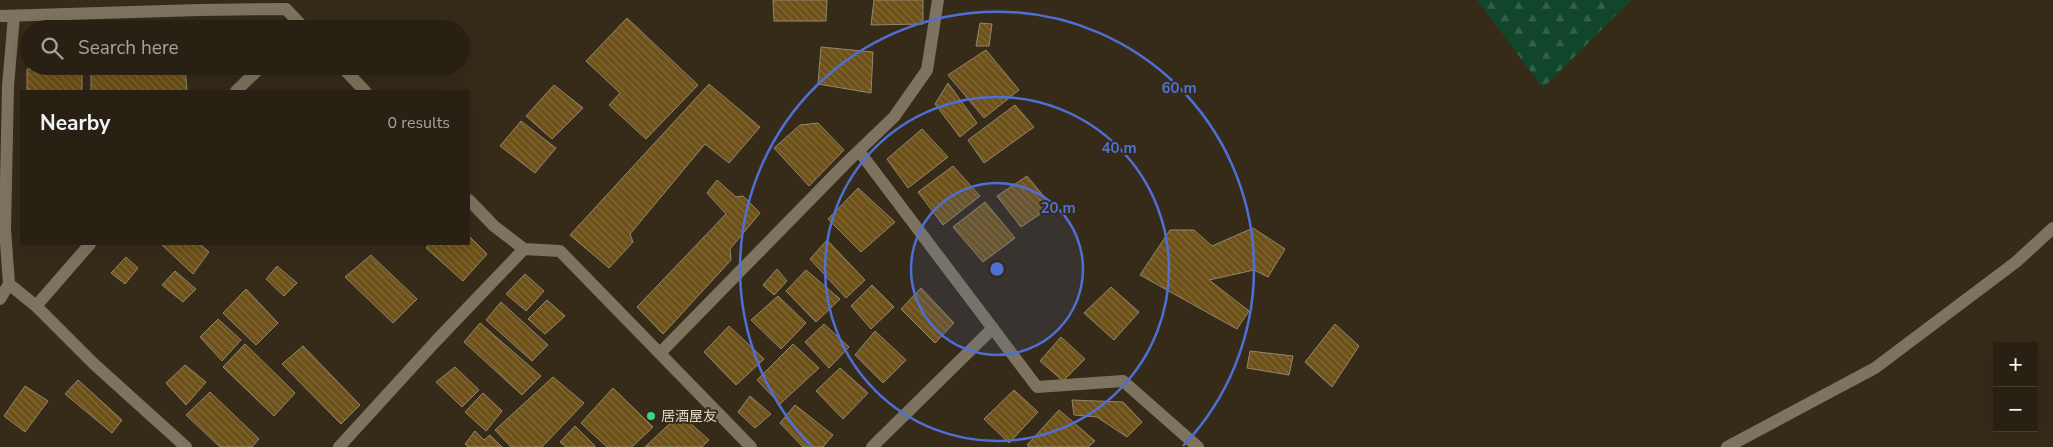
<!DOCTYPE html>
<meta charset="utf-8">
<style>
body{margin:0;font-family:"Nunito Sans","Noto Sans JP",sans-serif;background:#30281c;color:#f1f3f6}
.controls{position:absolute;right:15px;bottom:15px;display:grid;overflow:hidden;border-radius:0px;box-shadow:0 5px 20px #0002}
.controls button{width:45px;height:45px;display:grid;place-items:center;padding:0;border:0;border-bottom:1px solid #443e33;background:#282013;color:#f1f3f6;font:25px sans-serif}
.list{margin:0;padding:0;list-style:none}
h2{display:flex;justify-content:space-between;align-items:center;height:65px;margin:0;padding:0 20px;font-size:21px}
h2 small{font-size:16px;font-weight:400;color:#a5a3a0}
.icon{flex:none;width:28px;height:28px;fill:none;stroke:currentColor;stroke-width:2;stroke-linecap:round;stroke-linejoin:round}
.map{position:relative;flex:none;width:2053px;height:447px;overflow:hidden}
.search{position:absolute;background:#282013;box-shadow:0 5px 20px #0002;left:20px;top:20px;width:450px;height:55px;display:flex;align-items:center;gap:12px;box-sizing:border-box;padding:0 18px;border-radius:28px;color:#a5a3a0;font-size:19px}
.panel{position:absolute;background:#282013;box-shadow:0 5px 20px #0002;left:20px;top:90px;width:450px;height:155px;border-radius:0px}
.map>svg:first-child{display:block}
</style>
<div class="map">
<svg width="2053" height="447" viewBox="0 0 2053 447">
<defs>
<pattern id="forest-firs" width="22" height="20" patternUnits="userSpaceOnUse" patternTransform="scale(1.25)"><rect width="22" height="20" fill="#12462a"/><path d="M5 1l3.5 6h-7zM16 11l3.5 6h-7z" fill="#346048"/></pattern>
<pattern id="building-back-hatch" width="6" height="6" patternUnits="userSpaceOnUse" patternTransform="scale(1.25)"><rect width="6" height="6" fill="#6d5118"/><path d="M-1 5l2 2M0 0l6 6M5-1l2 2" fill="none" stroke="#816938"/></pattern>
</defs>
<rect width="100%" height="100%" fill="#362b19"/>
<path fill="url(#forest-firs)" d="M 1477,0 L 1631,0 L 1543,88 Z"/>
<path fill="url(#building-back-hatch)" stroke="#928671" d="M 773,0 L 827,0 L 826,21 L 774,21 Z
M 874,0 L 923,0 L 923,24 L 871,25 Z
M 627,18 L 698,85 L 646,139 L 609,105 L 620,93 L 586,61 Z
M 980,23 L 992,24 L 989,46 L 976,46 Z
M 821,47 L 873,52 L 871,93 L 818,84 Z
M 986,50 L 1019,90 L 984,118 L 948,75 Z
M 185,66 L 187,91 L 91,91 L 91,67 Z
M 27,69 L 82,71 L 82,91 L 27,91 Z
M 948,83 L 977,123 L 960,137 L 935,104 Z
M 709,84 L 760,127 L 729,163 L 705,144 L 630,234 L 633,242 L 609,268 L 570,235 Z
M 554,85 L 583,108 L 552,139 L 526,116 Z
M 1015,105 L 1034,127 L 984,163 L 968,140 Z
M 521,121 L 556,148 L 535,173 L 500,146 Z
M 818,123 L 844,150 L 809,186 L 774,148 L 800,125 Z
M 922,129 L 948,157 L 908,188 L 887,159 Z
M 953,166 L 980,196 L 943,225 L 918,192 Z
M 1027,176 L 1052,206 L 1021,227 L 997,196 Z
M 717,180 L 736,197 L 743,196 L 760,213 L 730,249 L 731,260 L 663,334 L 637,307 L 726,214 L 707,193 Z
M 858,188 L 895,222 L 861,252 L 828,219 Z
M 985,202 L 1015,238 L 983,262 L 953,227 Z
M 1253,228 L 1285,249 L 1268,277 L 1254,270 L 1209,280 L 1249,311 L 1237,329 L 1140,275 L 1170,230 L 1194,230 L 1212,246 Z
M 469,236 L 487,254 L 463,281 L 426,248 L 429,244 L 469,244 Z
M 827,240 L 865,280 L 846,298 L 810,259 Z
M 161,244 L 200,244 L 209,252 L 193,274 Z
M 371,255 L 417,299 L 393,323 L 345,277 Z
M 126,257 L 138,268 L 125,284 L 111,273 Z
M 277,266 L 297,283 L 284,296 L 266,279 Z
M 777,269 L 787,281 L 774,295 L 763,285 Z
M 806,270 L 840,299 L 816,322 L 786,291 Z
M 175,271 L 196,289 L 183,302 L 162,285 Z
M 525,274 L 544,291 L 526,311 L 506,294 Z
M 872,285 L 894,307 L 871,329 L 851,306 Z
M 1111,287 L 1139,312 L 1114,340 L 1084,313 Z
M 921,288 L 954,323 L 935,343 L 901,309 Z
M 246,289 L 278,323 L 256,345 L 223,313 Z
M 778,296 L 806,323 L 781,349 L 751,320 Z
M 547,300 L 565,316 L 545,334 L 528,319 Z
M 501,302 L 548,345 L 532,361 L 486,320 Z
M 218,319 L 241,340 L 222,361 L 200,337 Z
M 480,323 L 541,376 L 522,395 L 464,342 Z
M 824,324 L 849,347 L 829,368 L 805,342 Z
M 1335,324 L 1359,346 L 1332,387 L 1305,362 Z
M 729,326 L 764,359 L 736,385 L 704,352 Z
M 875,331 L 906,360 L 883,383 L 855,355 Z
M 1061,337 L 1085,359 L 1063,381 L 1040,361 Z
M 245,344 L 295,393 L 274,416 L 223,367 Z
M 793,344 L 819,368 L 780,404 L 757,380 Z
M 303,346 L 360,405 L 341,424 L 282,364 Z
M 1250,351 L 1293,356 L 1289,375 L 1247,368 Z
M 185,365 L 206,382 L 186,405 L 166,383 Z
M 455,367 L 479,390 L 462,407 L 436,382 Z
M 840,368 L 868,393 L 843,419 L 816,391 Z
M 553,377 L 584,403 L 542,447 L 511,447 L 495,430 Z
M 78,380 L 122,420 L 112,433 L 65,394 Z
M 25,386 L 48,401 L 25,432 L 4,416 Z
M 613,388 L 653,427 L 632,447 L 607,447 L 581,423 Z
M 1014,390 L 1038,412 L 1009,443 L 984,419 Z
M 210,392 L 259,439 L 252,447 L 220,447 L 186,415 Z
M 483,393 L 502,411 L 486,431 L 465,412 Z
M 750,396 L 771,414 L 755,428 L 738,412 Z
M 1072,400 L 1123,402 L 1142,422 L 1127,437 L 1097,417 L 1074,415 Z
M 795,405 L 833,435 L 823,447 L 803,447 L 780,423 Z
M 1059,410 L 1095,441 L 1088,447 L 1029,447 L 1027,445 Z
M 680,414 L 709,440 L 702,447 L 645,447 Z
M 575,426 L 595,446 L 594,447 L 566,447 L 560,442 Z
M 475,431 L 484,440 L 490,435 L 502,447 L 468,447 L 465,444 Z"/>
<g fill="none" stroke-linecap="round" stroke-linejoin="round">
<path stroke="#7e735e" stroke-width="12" d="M 0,16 L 200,10 L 286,9 L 305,29
M 341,66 L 365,91
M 236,91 L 262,66
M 859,151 L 1037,387 L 1123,381 L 1198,447
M 469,200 L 494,226 L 524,249 L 560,251 L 751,447
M 9,284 L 36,306 L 94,364 L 186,447
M 0,299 L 9,284 L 5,229 L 8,86 L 14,16
M 36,306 L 90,244
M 660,353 L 847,162 L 894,117 L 927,70 L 938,0
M 339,447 L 435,342 L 524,249
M 872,447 L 993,328
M 1727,447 L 1875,368 L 2016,262 L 2053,228"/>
</g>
<circle cx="997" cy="269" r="86" fill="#4e70d5" fill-opacity=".12"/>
<g fill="none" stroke="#4e70d5" stroke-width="2.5">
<circle cx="997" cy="269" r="86"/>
<circle cx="997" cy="269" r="172"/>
<path d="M811 446A257 257 0 1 1 1183 446"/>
</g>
<circle fill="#38d880" stroke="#362b19" stroke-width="2" cx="651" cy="416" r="5"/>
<g text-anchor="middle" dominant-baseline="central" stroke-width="4" stroke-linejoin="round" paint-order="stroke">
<g font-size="14" fill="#dfd8cd" stroke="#362b19" text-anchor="start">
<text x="661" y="416">居酒屋友</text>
</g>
</g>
<circle cx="997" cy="269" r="8" fill="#4e70d5" stroke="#362b19" stroke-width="2.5"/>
<g font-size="15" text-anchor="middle" font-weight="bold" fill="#4e70d5" stroke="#362b19" stroke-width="4" stroke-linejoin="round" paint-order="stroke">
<text x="1179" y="93">60 m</text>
<text x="1119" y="153">40 m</text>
<text x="1058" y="213">20 m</text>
</g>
</svg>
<div class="controls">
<button>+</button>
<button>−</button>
</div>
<div class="search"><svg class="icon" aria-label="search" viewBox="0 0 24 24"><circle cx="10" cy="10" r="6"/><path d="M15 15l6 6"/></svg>Search here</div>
<section class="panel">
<h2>Nearby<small>0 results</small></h2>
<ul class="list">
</ul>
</section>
</div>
